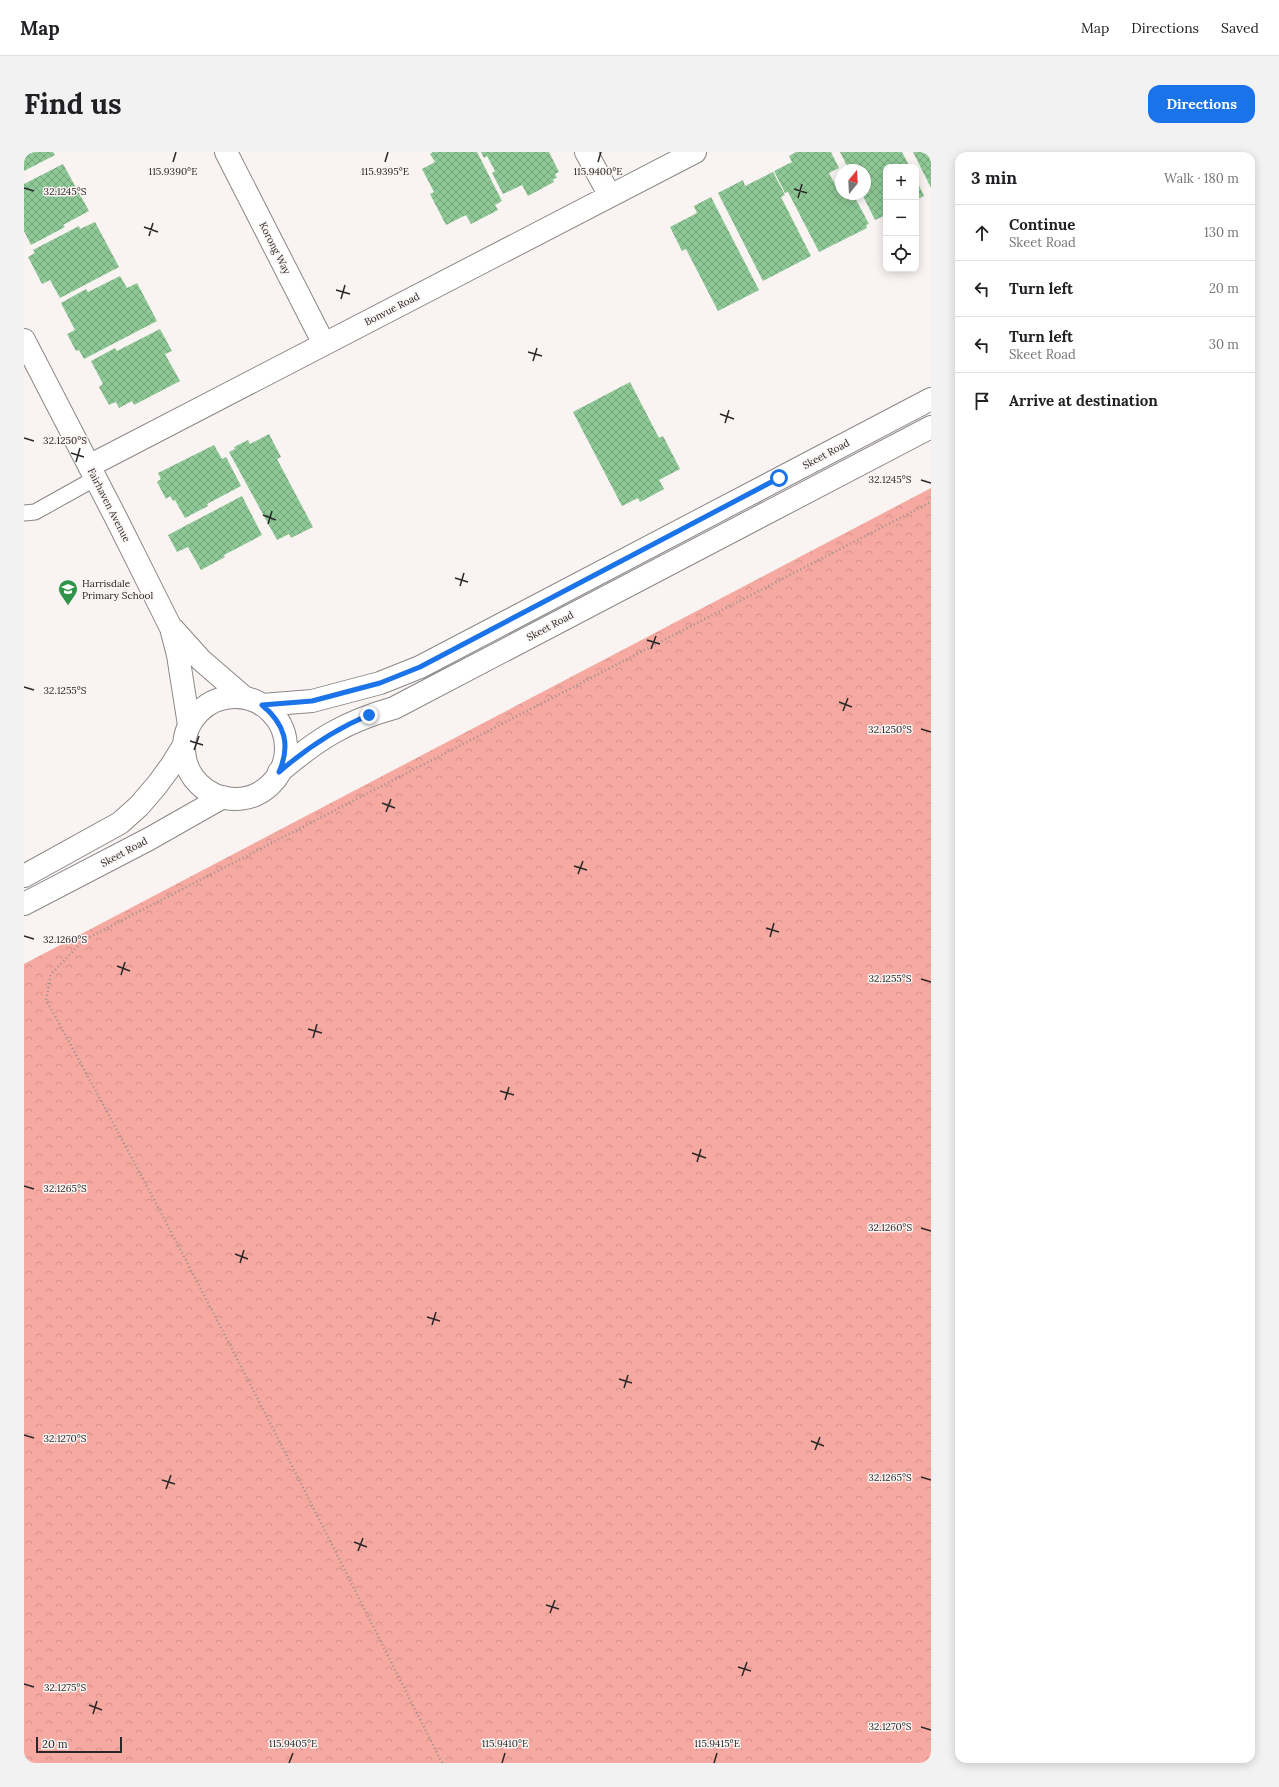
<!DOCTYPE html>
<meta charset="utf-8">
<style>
body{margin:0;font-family:Lora,serif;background:#f2f2f2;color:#202124}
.controls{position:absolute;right:12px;top:12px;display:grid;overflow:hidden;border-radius:8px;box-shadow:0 2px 10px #0003}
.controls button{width:36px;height:36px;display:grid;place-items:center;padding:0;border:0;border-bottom:1px solid #e0e0e0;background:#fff;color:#202124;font:20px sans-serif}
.compass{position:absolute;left:811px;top:12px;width:36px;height:36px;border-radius:50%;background:#fff;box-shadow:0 2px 10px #0003;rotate:18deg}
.scale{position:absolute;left:12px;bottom:10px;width:86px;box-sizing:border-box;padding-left:4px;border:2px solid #292727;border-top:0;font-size:11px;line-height:14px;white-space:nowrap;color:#292727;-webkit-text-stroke:3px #f9f3f2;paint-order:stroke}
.stop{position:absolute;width:12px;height:12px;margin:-9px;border:3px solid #1a73e8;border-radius:50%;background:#fff}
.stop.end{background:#1a73e8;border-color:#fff;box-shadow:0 1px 4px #0008}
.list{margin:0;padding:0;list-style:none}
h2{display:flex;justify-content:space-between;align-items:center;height:52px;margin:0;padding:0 16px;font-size:17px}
h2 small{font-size:13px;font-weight:400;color:#757577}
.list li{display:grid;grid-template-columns:26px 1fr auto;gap:12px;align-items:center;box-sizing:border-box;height:56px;padding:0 16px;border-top:1px solid #e0e0e0}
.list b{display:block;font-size:15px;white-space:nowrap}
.list p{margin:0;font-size:13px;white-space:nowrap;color:#757577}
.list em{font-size:13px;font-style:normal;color:#757577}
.icon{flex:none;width:22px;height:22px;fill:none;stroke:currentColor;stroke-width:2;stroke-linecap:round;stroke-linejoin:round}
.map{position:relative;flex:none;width:907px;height:1611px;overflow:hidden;border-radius:12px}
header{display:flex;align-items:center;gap:24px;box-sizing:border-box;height:56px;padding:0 20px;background:#fff;border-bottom:1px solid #e0e0e0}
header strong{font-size:19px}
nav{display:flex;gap:22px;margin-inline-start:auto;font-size:14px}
.intro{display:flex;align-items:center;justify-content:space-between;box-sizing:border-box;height:96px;padding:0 24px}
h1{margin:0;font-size:28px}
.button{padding:10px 18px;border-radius:12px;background:#1a73e8;color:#fff;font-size:14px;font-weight:700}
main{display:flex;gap:24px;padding:0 24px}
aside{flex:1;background:#fff;border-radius:12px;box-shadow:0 2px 10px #0003}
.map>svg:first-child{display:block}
</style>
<header>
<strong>Map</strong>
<nav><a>Map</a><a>Directions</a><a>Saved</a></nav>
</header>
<div class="intro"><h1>Find us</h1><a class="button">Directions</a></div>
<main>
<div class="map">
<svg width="907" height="1611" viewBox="0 0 907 1611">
<defs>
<pattern id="forest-crowns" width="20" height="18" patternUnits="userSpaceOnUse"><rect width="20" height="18" fill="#f6a9a1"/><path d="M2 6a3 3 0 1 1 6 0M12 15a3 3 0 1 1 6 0" fill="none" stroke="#d3918b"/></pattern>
<pattern id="building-cross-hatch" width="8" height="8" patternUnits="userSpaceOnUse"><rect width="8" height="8" fill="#8ec896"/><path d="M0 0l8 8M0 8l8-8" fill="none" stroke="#74a27a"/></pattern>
</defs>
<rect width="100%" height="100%" fill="#f9f3f2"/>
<path fill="url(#forest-crowns)" d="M 907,336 L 907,1611 L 0,1611 L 0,812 Z"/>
<path fill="url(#building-cross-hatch)" d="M 0,0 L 29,0 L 31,3 L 0,19 Z
M 409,0 L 453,0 L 478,49 L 471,53 L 474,58 L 447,72 L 442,63 L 422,73 L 406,42 L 410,40 L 398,17 L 411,10 L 406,2 Z
M 457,0 L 525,0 L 535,20 L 531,22 L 533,26 L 529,27 L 530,30 L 504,44 L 498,33 L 479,42 L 468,21 L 471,19 L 463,4 L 460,6 Z
M 772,0 L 807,0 L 815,16 L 805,21 L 814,38 L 817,36 L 817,42 L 829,42 L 845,72 L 842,73 L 843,76 L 795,100 L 764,40 L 761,41 L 750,19 L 768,10 L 765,4 Z
M 816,0 L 878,0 L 886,15 L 862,15 L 862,63 L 851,68 L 838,42 L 841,42 L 841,18 L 825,18 Z
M 889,0 L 907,0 L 907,36 Z
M 39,12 L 65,59 L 39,73 L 41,75 L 7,93 L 0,79 L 0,32 Z
M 749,20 L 761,43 L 757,45 L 787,104 L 739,129 L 694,41 L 719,28 L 721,34 Z
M 892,27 L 900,44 L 892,48 Z
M 687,45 L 735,138 L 694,159 L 662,97 L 658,99 L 646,75 L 673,61 L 670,54 Z
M 71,70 L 95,115 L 36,146 L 26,128 L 18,132 L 4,105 L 11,101 L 9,98 L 55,74 L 56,77 Z
M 96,124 L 103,136 L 113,131 L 133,169 L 60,207 L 55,198 L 52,199 L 43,182 L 51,178 L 37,151 L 62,137 L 64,140 Z
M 136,177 L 148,199 L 141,202 L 156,229 L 110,253 L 108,249 L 95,256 L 92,250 L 85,253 L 75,235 L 79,232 L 67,209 L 91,196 L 93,199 Z
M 606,230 L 635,286 L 639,284 L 656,317 L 635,328 L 640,337 L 616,350 L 614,346 L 598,354 L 549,260 Z
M 245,282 L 257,305 L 253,307 L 289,375 L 267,386 L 265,382 L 253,388 L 205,300 L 211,297 L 210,295 L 224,288 L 226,292 Z
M 190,293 L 198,307 L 202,305 L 217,334 L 183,352 L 184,354 L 161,366 L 151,348 L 149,349 L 146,344 L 142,347 L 133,330 L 137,327 L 134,321 Z
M 218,344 L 238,383 L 200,403 L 201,405 L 177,418 L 164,395 L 153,400 L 144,383 Z"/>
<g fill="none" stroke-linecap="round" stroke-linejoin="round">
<g stroke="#8c8787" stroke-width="17">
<path id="lane" d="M 0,361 L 11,360 L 72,326"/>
</g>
<g stroke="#8c8787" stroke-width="24">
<path id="street" d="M 202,0 L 300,192
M 562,0 L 586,44
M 0,188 L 91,364 L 147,476 L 154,503 L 165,573
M 65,314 L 671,0
M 150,478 L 177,508 L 221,546
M160 596a51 51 0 1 1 102 0a51 51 0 1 1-102 0Z
M 238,553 L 288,549 L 356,531 L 396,515 L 907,247
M 255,620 C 294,587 320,570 370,556 L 907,275
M 0,724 L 96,671 L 115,654 L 133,633 L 147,614 L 160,593
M 0,752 L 125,687 L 199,645"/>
</g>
<path stroke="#959190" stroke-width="2.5" stroke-dasharray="1 3" stroke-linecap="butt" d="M 418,1611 C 289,1355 161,1099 22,848 L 27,822 L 60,788 L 907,350"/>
<use href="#lane" stroke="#fff" stroke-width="15"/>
<use href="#street" stroke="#fff" stroke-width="22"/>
</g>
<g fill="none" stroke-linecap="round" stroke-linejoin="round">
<path stroke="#1a73e8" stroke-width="5" d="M 345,563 C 311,577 283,596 255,620 C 267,593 261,572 238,553 L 288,549 L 356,531 L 396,515 L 755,326"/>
</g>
<path fill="none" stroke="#292727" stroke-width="1.5" d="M 149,10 L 152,0M 361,10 L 364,0M 574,10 L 577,0M 0,36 L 10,39M 770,37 L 783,41M 774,46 L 778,32M 120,75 L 134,80M 125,84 L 129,71M 312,138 L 326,142M 317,147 L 321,133M 504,200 L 518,204M 509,209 L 513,196M 696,262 L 710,267M 701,271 L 705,258M 0,286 L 10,289M 47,301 L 60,305M 52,310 L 56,296M 897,328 L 907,331M 239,363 L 252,368M 244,372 L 248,359M 431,426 L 444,430M 436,434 L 440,421M 623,488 L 636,492M 627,497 L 632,484M 0,535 L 10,538M 815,550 L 828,555M 819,559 L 824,546M 897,577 L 907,580M 166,589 L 179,593M 170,598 L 175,584M 358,651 L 371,656M 362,660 L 367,647M 550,714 L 563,718M 554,722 L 559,709M 742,776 L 755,780M 0,784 L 10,787M 746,785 L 750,771M 93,814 L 106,819M 97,823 L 101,810M 897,827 L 907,830M 284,877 L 298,881M 289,886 L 293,872M 476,939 L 490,943M 481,948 L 485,935M 668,1001 L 682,1006M 673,1010 L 677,997M 0,1034 L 10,1037M 897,1076 L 907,1079M 211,1102 L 224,1107M 216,1111 L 220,1098M 403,1165 L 416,1169M 408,1173 L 412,1160M 595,1227 L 608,1231M 600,1236 L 604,1223M 0,1283 L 10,1286M 787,1289 L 800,1294M 791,1298 L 796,1285M 897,1325 L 907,1328M 138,1328 L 151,1332M 142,1337 L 147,1323M 330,1390 L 343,1395M 334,1399 L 339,1386M 522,1453 L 535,1457M 526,1461 L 531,1448M 714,1515 L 727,1519M 718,1524 L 723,1510M 0,1532 L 10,1535M 65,1553 L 78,1558M 69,1562 L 73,1549M 897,1575 L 907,1578M 265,1611 L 269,1601M 478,1611 L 481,1601M 690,1611 L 693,1601"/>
<defs>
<g id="school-pin" transform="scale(1)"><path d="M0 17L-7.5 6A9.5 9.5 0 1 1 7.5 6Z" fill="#309449" stroke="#f9f3f2"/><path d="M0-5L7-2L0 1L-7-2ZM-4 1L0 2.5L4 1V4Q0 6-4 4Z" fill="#fff"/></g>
</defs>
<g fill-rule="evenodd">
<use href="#school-pin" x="44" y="437"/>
</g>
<g text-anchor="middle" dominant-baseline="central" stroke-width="3" stroke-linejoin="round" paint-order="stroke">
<g font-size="10" fill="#292727" stroke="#f9f3f2">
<text transform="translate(251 96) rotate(63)">Korong Way</text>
<text transform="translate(368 157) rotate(-27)">Bonvue Road</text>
<text transform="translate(802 302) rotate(-28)">Skeet Road</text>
<text transform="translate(85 353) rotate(63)">Fairhaven Avenue</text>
<text transform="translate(526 474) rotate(-28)">Skeet Road</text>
<text transform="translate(100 700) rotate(-28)">Skeet Road</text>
</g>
<g font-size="10" fill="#292727" stroke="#f9f3f2" text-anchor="start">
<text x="58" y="431">Harrisdale<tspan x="58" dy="12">Primary School</tspan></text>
</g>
</g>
<g font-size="10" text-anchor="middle" fill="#292727" stroke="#f9f3f2" stroke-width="3" stroke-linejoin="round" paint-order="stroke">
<text x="149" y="23">115.9390°E</text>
<text x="361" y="23">115.9395°E</text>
<text x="574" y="23">115.9400°E</text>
<text x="41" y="43">32.1245°S</text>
<text x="41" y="292">32.1250°S</text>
<text x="866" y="331">32.1245°S</text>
<text x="41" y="542">32.1255°S</text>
<text x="866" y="581">32.1250°S</text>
<text x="41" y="791">32.1260°S</text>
<text x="866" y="830">32.1255°S</text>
<text x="41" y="1040">32.1265°S</text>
<text x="866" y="1079">32.1260°S</text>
<text x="41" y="1290">32.1270°S</text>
<text x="866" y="1329">32.1265°S</text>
<text x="41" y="1539">32.1275°S</text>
<text x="866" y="1578">32.1270°S</text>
<text x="269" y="1595">115.9405°E</text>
<text x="481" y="1595">115.9410°E</text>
<text x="693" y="1595">115.9415°E</text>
</g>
</svg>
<div class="controls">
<button>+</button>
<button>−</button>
<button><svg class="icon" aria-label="locate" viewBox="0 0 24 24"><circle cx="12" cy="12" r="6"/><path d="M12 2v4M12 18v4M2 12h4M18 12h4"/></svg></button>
</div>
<svg class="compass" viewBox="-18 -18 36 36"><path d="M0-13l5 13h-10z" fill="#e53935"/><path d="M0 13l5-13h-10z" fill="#757577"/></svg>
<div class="scale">20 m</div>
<div class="stop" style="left:755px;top:326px"></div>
<div class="stop end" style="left:345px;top:563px"></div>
</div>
<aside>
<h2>3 min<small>Walk · 180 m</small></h2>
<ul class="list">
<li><svg class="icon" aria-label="ahead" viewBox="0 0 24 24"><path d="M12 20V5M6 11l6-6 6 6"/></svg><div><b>Continue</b><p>Skeet Road</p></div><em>130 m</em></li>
<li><svg class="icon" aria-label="left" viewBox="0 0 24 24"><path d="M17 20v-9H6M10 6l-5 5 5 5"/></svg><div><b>Turn left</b></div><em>20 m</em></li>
<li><svg class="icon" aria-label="left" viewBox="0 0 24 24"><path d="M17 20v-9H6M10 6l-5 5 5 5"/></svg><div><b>Turn left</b><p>Skeet Road</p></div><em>30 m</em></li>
<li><svg class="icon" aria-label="arrive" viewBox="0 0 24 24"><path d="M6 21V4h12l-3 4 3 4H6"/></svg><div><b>Arrive at destination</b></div></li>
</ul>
</aside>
</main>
